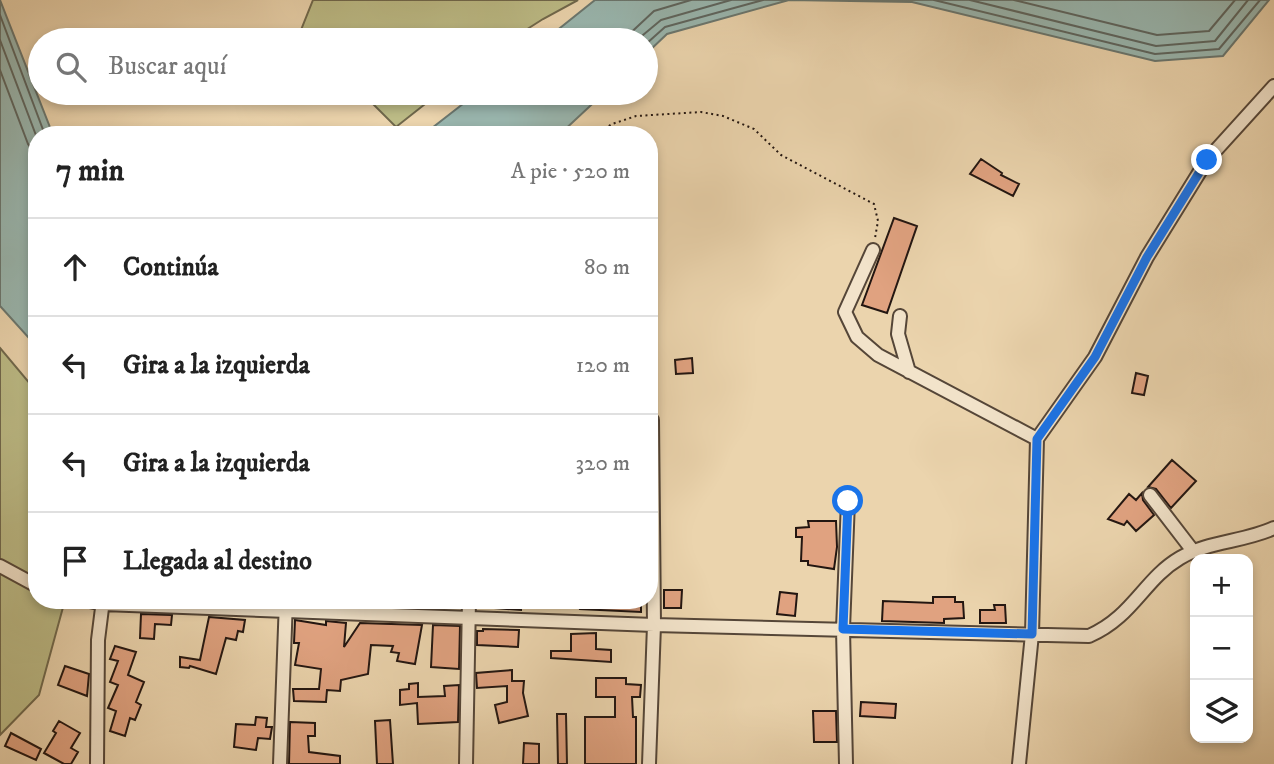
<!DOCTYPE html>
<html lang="es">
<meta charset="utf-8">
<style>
body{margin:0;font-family:"IM FELL DW Pica",serif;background:#f2f2f2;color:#222}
.controls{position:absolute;right:21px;bottom:21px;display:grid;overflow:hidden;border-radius:14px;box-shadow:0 4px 10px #0003}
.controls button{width:63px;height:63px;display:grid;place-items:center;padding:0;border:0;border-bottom:2px solid #e0e0e0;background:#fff;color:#222;font:35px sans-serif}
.stop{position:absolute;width:21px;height:21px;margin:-16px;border:5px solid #1a73e8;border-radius:50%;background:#fff}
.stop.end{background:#1a73e8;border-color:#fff;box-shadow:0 2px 7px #0008}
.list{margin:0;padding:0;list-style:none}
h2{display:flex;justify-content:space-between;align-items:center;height:91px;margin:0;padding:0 28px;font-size:30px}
h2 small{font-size:23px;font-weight:400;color:#767676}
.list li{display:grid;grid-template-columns:46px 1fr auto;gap:21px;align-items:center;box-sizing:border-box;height:98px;padding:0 28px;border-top:2px solid #e0e0e0}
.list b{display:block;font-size:26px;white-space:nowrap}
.list em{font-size:23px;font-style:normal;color:#767676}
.icon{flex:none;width:38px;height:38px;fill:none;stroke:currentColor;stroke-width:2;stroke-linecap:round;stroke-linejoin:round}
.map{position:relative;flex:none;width:1274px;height:764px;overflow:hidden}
.search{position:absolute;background:#fff;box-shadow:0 4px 10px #0003;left:28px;top:28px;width:630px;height:77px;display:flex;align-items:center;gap:18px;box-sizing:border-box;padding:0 24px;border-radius:38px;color:#767676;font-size:26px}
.panel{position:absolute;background:#fff;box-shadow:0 4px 10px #0003;left:28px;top:126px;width:630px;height:483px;border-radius:28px}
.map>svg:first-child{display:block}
</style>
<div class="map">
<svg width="1274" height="764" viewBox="0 0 1274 764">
<rect width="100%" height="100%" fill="#ebd4ad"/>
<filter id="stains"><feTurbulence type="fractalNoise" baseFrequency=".00286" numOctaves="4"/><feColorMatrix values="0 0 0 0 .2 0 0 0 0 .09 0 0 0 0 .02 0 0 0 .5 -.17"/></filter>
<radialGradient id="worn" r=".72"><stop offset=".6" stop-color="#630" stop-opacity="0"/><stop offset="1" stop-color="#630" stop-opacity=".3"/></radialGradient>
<path fill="#bcbb86" stroke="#70684c" stroke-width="2" d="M 313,0 L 578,0 L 543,19 L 510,40 L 311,40 L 301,30 Z
M 362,93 L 439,93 L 396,127 Z
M 0,348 L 37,392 L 37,600 L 65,600 L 39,695 L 0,735 Z"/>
<path fill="#99b7b0" stroke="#6a7770" stroke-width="2" d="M 0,0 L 53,135 L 37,135 L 37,347 L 0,306 Z
M 595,0 L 1269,0 L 1223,56 L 1155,61 L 912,2 L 789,0 L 667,34 L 646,54 L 646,40 L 545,40 Z
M 477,93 L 604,93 L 559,135 L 423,135 Z"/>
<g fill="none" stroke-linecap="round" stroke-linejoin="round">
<path stroke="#5e6660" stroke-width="2" d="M 934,0 L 1155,54 L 1219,49 L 1260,0
M 970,0 L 1156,46 L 1215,41 L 1248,0
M 1014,0 L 1157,35 L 1209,31 L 1235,0
M 0,15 L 45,135
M 0,40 L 37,138
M 623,40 L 654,11 L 691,0
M 637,40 L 661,20 L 731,0
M 646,44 L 665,27 L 763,0
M 0,70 L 28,144 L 37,155"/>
</g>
<path fill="#e0a280" stroke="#231611" stroke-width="2" d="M 981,159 L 1002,173 L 1001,175 L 1019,184 L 1013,196 L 970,174 Z
M 894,218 L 917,226 L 887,313 L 862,305 Z
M 692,358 L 693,373 L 676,374 L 675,360 Z
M 1136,373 L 1148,376 L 1144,395 L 1132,393 Z
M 1172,460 L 1196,481 L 1171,508 L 1156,489 L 1148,487 Z
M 1142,493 L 1143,500 L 1154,515 L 1136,531 L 1127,521 L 1124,525 L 1108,519 L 1129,494 L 1136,500 Z
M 808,521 L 836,521 L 837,547 L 834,569 L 808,565 L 808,561 L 801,561 L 802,537 L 796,537 L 796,528 L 809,527 Z
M 664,590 L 682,590 L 681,608 L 664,608 Z
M 780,592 L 797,594 L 795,616 L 777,614 Z
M 933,597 L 955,597 L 955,602 L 963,602 L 964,618 L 944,619 L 944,623 L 882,621 L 883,601 L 933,603 Z
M 482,600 L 521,600 L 521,610 L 482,607 Z
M 581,600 L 641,600 L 641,612 L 580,609 Z
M 994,605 L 1005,605 L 1006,623 L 980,623 L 980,610 L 995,610 Z
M 141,614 L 172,615 L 171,625 L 155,624 L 154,639 L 140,638 Z
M 209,617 L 245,620 L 243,632 L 238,631 L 236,640 L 226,638 L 216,674 L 190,666 L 189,668 L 180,667 L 180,657 L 200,660 Z
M 295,620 L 326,625 L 326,621 L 346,623 L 344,647 L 360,623 L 422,625 L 415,664 L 397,661 L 399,653 L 391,652 L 393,646 L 371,645 L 368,674 L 341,680 L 340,691 L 327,690 L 326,702 L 294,701 L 293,689 L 319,689 L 321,669 L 295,665 L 299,643 L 294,643 Z
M 433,625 L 460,626 L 459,669 L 431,667 Z
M 483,629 L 519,630 L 518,647 L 477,645 L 477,631 L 483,631 Z
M 596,633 L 596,649 L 611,650 L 611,662 L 551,658 L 551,651 L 571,651 L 571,634 Z
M 115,646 L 136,652 L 128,675 L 144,682 L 136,702 L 141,705 L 135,720 L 130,718 L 125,736 L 110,731 L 116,711 L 108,708 L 118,685 L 110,682 L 118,661 L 110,659 Z
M 65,666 L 89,674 L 87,696 L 58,685 Z
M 512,670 L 512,681 L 524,681 L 523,693 L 528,716 L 499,723 L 495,705 L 507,702 L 507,686 L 477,688 L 476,673 Z
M 596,678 L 626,678 L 626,684 L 641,685 L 640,697 L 632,697 L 633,717 L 636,717 L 636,764 L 585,764 L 585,717 L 615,717 L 615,697 L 596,697 Z
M 418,683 L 418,697 L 445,696 L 444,686 L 459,685 L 458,722 L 418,724 L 417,703 L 400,705 L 400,690 L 409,689 L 409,684 Z
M 861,702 L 896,704 L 895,718 L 860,716 Z
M 813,711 L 836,711 L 837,742 L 814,742 Z
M 557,714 L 566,714 L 567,764 L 558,764 Z
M 256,717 L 267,718 L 266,727 L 272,727 L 270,739 L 258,738 L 256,750 L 234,747 L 236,724 L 255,725 Z
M 390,720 L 393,764 L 377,764 L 375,721 Z
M 59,721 L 80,733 L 71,748 L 78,752 L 71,764 L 64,764 L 44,753 L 56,733 L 53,731 Z
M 290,722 L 315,723 L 315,736 L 308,736 L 309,752 L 340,756 L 340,764 L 289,764 Z
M 11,733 L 41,749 L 36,760 L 5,746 Z
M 524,743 L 539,744 L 539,764 L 523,764 Z"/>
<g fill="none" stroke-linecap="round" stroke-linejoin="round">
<g stroke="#554638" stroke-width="16">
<path id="minor" d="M 873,250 L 845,312 L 857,337 L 878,355 L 1037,439
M 900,316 L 898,334 L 909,372
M 1150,495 L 1193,551
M 0,566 L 37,586
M 85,600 L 103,604 L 654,625 L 1089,636 C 1133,617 1144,579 1180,558 C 1208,541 1244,542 1274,528
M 97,764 L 98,640 L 103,600
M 280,764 L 286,600
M 466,764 L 469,600
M 649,764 L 654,625 L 652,420
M 846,764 L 843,629 L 848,501
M 1019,764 L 1032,634 L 1037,439 L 1095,357 L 1147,257 L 1207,160 L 1274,86"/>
</g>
<path stroke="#231611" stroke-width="2" stroke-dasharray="2 3.5" stroke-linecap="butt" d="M 595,135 L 612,124 L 636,116 L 701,112 L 723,116 L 754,129 L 781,155 L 874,204 L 878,221 L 875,238"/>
<use href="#minor" stroke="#f2e3ca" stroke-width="12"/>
</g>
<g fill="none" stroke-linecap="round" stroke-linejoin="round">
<path stroke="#1a73e8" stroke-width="9" d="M 848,501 L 843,629 L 1032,634 L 1037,439 L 1095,357 L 1147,257 L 1207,160"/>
</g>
<rect width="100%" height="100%" filter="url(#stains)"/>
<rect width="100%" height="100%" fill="url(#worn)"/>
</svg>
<div class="controls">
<button>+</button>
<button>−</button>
<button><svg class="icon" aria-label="layers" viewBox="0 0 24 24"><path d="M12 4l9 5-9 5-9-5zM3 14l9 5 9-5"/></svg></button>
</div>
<div class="stop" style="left:848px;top:501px"></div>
<div class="stop end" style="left:1207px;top:160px"></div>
<div class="search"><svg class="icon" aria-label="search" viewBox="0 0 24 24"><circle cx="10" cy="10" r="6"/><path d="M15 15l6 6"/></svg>Buscar aquí</div>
<section class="panel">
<h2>7 min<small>A pie · 520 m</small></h2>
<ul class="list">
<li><svg class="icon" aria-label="ahead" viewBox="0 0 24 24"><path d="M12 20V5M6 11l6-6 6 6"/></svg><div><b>Continúa</b></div><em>80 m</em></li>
<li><svg class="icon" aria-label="left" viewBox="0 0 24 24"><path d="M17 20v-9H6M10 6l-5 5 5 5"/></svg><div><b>Gira a la izquierda</b></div><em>120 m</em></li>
<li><svg class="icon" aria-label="left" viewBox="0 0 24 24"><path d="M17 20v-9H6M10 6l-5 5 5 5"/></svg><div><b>Gira a la izquierda</b></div><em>320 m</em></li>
<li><svg class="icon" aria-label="arrive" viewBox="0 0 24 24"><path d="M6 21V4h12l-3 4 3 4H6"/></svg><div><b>Llegada al destino</b></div></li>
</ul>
</section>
</div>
